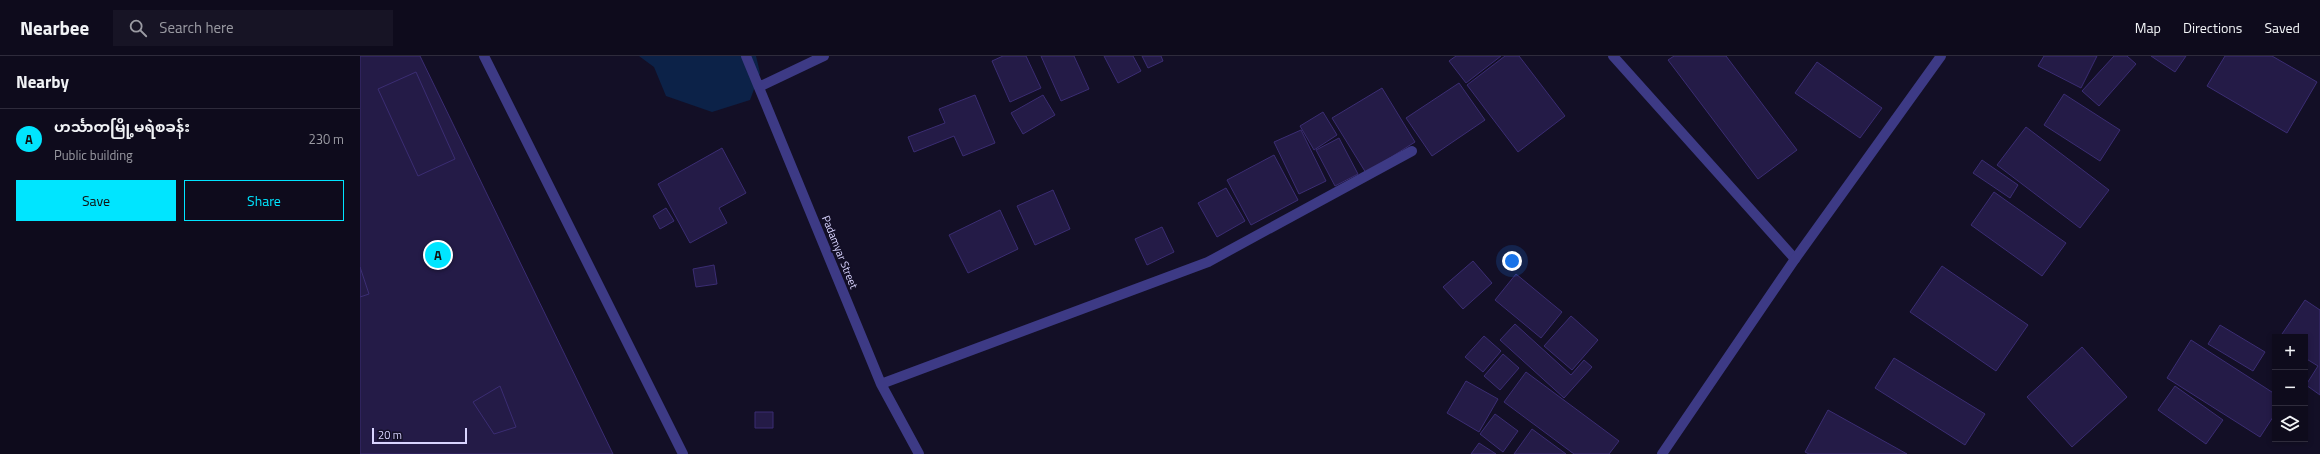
<!DOCTYPE html>
<meta charset="utf-8">
<style>
body{margin:0;font-family:"Titillium Web","Noto Sans Myanmar",sans-serif;background:#171425;color:#f1f3f6}
.controls{position:absolute;right:12px;bottom:12px;display:grid;overflow:hidden;border-radius:0px;box-shadow:0 2px 6px #0003}
.controls button{width:36px;height:36px;display:grid;place-items:center;padding:0;border:0;border-bottom:1px solid #2e2b3b;background:#0e0b1c;color:#f1f3f6;font:20px sans-serif}
.scale{position:absolute;left:12px;bottom:10px;width:95px;box-sizing:border-box;padding-left:4px;border:2px solid #d9d4ff;border-top:0;font-size:11px;line-height:14px;white-space:nowrap;color:#d9d4ff;-webkit-text-stroke:3px #130f26;paint-order:stroke}
.you{position:absolute;left:1152px;top:205px;width:14px;height:14px;margin:-10px;border:3px solid #fff;border-radius:50%;background:#1a73e8;box-shadow:0 0 0 6px #1a73e833}
.badge{display:grid;place-items:center;width:26px;height:26px;border-radius:50%;background:#00e5ff;color:#111;font-size:13px;font-weight:700}
.pin{position:absolute;translate:-50% -50%;border:2px solid #fff;box-shadow:0 1px 4px #0006}
.list{margin:0;padding:0;list-style:none}
h2{display:flex;justify-content:space-between;align-items:center;height:52px;margin:0;padding:0 16px;font-size:17px}
h2 small{font-size:13px;font-weight:400;color:#9b9ba3}
.list li{display:grid;grid-template-columns:26px 1fr auto;gap:12px;align-items:center;box-sizing:border-box;height:60px;padding:0 16px;border-top:1px solid #2e2b3b}
.list b{display:block;font-size:15px;white-space:nowrap}
.list p{margin:0;font-size:13px;white-space:nowrap;color:#9b9ba3}
.list em{font-size:13px;font-style:normal;color:#9b9ba3}
.actions{display:flex;gap:8px;padding:12px 16px}
.actions a{flex:1;padding:9px 0;border:1px solid #00e5ff;border-radius:0px;text-align:center;font-size:14px;color:#00e5ff}
.actions .main{background:#00e5ff;color:#111}
.icon{flex:none;width:22px;height:22px;fill:none;stroke:currentColor;stroke-width:2;stroke-linecap:round;stroke-linejoin:round}
.map{position:relative;flex:none;width:1960px;height:398px;overflow:hidden}
header{display:flex;align-items:center;gap:24px;box-sizing:border-box;height:56px;padding:0 20px;background:#0e0b1c;border-bottom:1px solid #2e2b3b}
header strong{font-size:19px}
nav{display:flex;gap:22px;margin-inline-start:auto;font-size:14px}
.search{width:280px;height:36px;background:#171425;display:flex;align-items:center;gap:10px;box-sizing:border-box;padding:0 14px;border-radius:0px;color:#9b9ba3;font-size:15px}
main{display:flex}
aside{flex:1;background:#0e0b1c}
.map>svg:first-child{display:block}
</style>
<header>
<strong>Nearbee</strong>
<div class="search"><svg class="icon" aria-label="search" viewBox="0 0 24 24"><circle cx="10" cy="10" r="6"/><path d="M15 15l6 6"/></svg>Search here</div>
<nav><a>Map</a><a>Directions</a><a>Saved</a></nav>
</header>
<main>
<aside>
<h2>Nearby<small></small></h2>
<ul class="list">
<li><span class="badge">A</span><div><b>ဟင်္သာတမြို့မရဲစခန်း</b><p>Public building</p></div><em>230 m</em></li>
</ul>
<div class="actions"><a class="main">Save</a><a>Share</a></div>
</aside>
<div class="map">
<svg width="1960" height="398" viewBox="0 0 1960 398">
<rect width="100%" height="100%" fill="#130f26"/>
<path fill="#0c2248" d="M 279,0 L 396,0 L 400,17 L 390,44 L 352,56 L 306,40 L 294,11 Z"/>
<path fill="#241b47" stroke="#3b2d73" d="M 0,0 L 60,0 L 253,398 L 0,398 Z
M 643,0 L 666,0 L 681,32 L 650,46 L 632,5 Z
M 681,0 L 714,0 L 729,33 L 701,45 Z
M 744,0 L 773,0 L 781,15 L 758,27 Z
M 782,0 L 801,0 L 803,5 L 788,12 Z
M 1096,0 L 1141,0 L 1106,27 L 1089,5 Z
M 1145,0 L 1159,0 L 1205,60 L 1158,96 L 1107,29 Z
M 1314,0 L 1366,0 L 1437,94 L 1398,123 L 1308,4 Z
M 1684,0 L 1737,0 L 1721,32 L 1678,10 Z
M 1754,0 L 1767,0 L 1776,8 L 1739,50 L 1722,35 Z
M 1791,0 L 1826,0 L 1815,16 Z
M 1865,0 L 1912,0 L 1957,26 L 1927,77 L 1847,30 Z
M 1457,6 L 1522,52 L 1500,82 L 1435,37 Z
M 56,16 L 95,103 L 58,120 L 18,33 Z
M 1099,27 L 1125,64 L 1072,100 L 1046,62 Z
M 1022,32 L 1055,86 L 1006,117 L 972,62 Z
M 1704,38 L 1760,74 L 1740,105 L 1684,69 Z
M 615,39 L 635,87 L 603,100 L 594,80 L 554,96 L 548,81 L 585,67 L 579,53 Z
M 683,39 L 695,59 L 663,78 L 651,57 Z
M 963,56 L 977,79 L 954,94 L 940,70 Z
M 1666,71 L 1749,134 L 1720,172 L 1637,109 Z
M 941,74 L 966,125 L 939,138 L 914,86 Z
M 979,82 L 998,118 L 975,130 L 956,94 Z
M 362,92 L 386,137 L 359,152 L 367,167 L 330,187 L 298,128 Z
M 914,99 L 938,144 L 891,169 L 867,124 Z
M 1622,104 L 1658,129 L 1650,142 L 1613,117 Z
M 866,132 L 885,165 L 857,181 L 838,147 Z
M 693,134 L 710,173 L 675,189 L 657,150 Z
M 1634,136 L 1706,187 L 1682,220 L 1611,169 Z
M 306,152 L 314,165 L 300,173 L 293,160 Z
M 640,154 L 658,193 L 608,217 L 589,179 Z
M 802,171 L 814,196 L 787,209 L 775,183 Z
M 1113,205 L 1132,227 L 1103,253 L 1083,231 Z
M 354,209 L 357,228 L 336,231 L 333,213 Z
M 1582,210 L 1668,269 L 1636,315 L 1550,256 Z
M 0,211 L 9,238 L 0,241 Z
M 1156,218 L 1202,256 L 1181,282 L 1135,244 Z
M 1945,244 L 1960,254 L 1960,339 L 1946,329 L 1958,310 L 1945,302 L 1945,281 L 1920,281 Z
M 1211,260 L 1238,284 L 1212,314 L 1184,290 Z
M 1155,268 L 1211,319 L 1224,304 L 1232,311 L 1204,342 L 1140,284 Z
M 1860,269 L 1905,296 L 1893,315 L 1848,288 Z
M 1124,280 L 1141,295 L 1123,316 L 1105,301 Z
M 1831,284 L 1915,338 L 1915,358 L 1900,381 L 1807,322 Z
M 1722,291 L 1767,341 L 1712,391 L 1667,341 Z
M 1143,298 L 1159,312 L 1140,334 L 1124,320 Z
M 1534,302 L 1625,358 L 1605,389 L 1515,332 Z
M 1166,316 L 1259,385 L 1249,398 L 1214,398 L 1144,346 Z
M 1106,325 L 1138,343 L 1119,376 L 1087,357 Z
M 140,330 L 156,371 L 134,378 L 113,346 Z
M 1815,330 L 1863,364 L 1846,388 L 1798,354 Z
M 1468,354 L 1547,398 L 1449,398 L 1445,396 Z
M 395,356 L 413,356 L 413,372 L 395,372 Z
M 1135,358 L 1158,375 L 1143,396 L 1120,378 Z
M 1172,373 L 1206,398 L 1154,398 Z
M 1119,387 L 1136,398 L 1111,398 Z"/>
<g fill="none" stroke-linecap="round" stroke-linejoin="round">
<path stroke="#3d3a85" stroke-width="10" d="M 124,0 L 323,398
M 386,0 L 521,328 L 559,398
M 1253,0 L 1435,203
M 399,31 L 464,0
M 521,328 L 848,206 L 1052,95"/>
<path stroke="#3d3a85" stroke-width="10" d="M 1302,398 L 1435,203 L 1581,0"/>
</g>
<g text-anchor="middle" dominant-baseline="central" stroke-width="4" stroke-linejoin="round" paint-order="stroke">
<g font-size="11" fill="#d9d4ff" stroke="#130f26">
<text transform="translate(480 196) rotate(68)">Padamyar Street</text>
</g>
</g>
</svg>
<div class="controls">
<button>+</button>
<button>−</button>
<button><svg class="icon" aria-label="layers" viewBox="0 0 24 24"><path d="M12 4l9 5-9 5-9-5zM3 14l9 5 9-5"/></svg></button>
</div>
<div class="scale">20 m</div>
<div class="you"></div>
<div class="pin badge" style="left:78px;top:199px">A</div>
</div>
</main>
